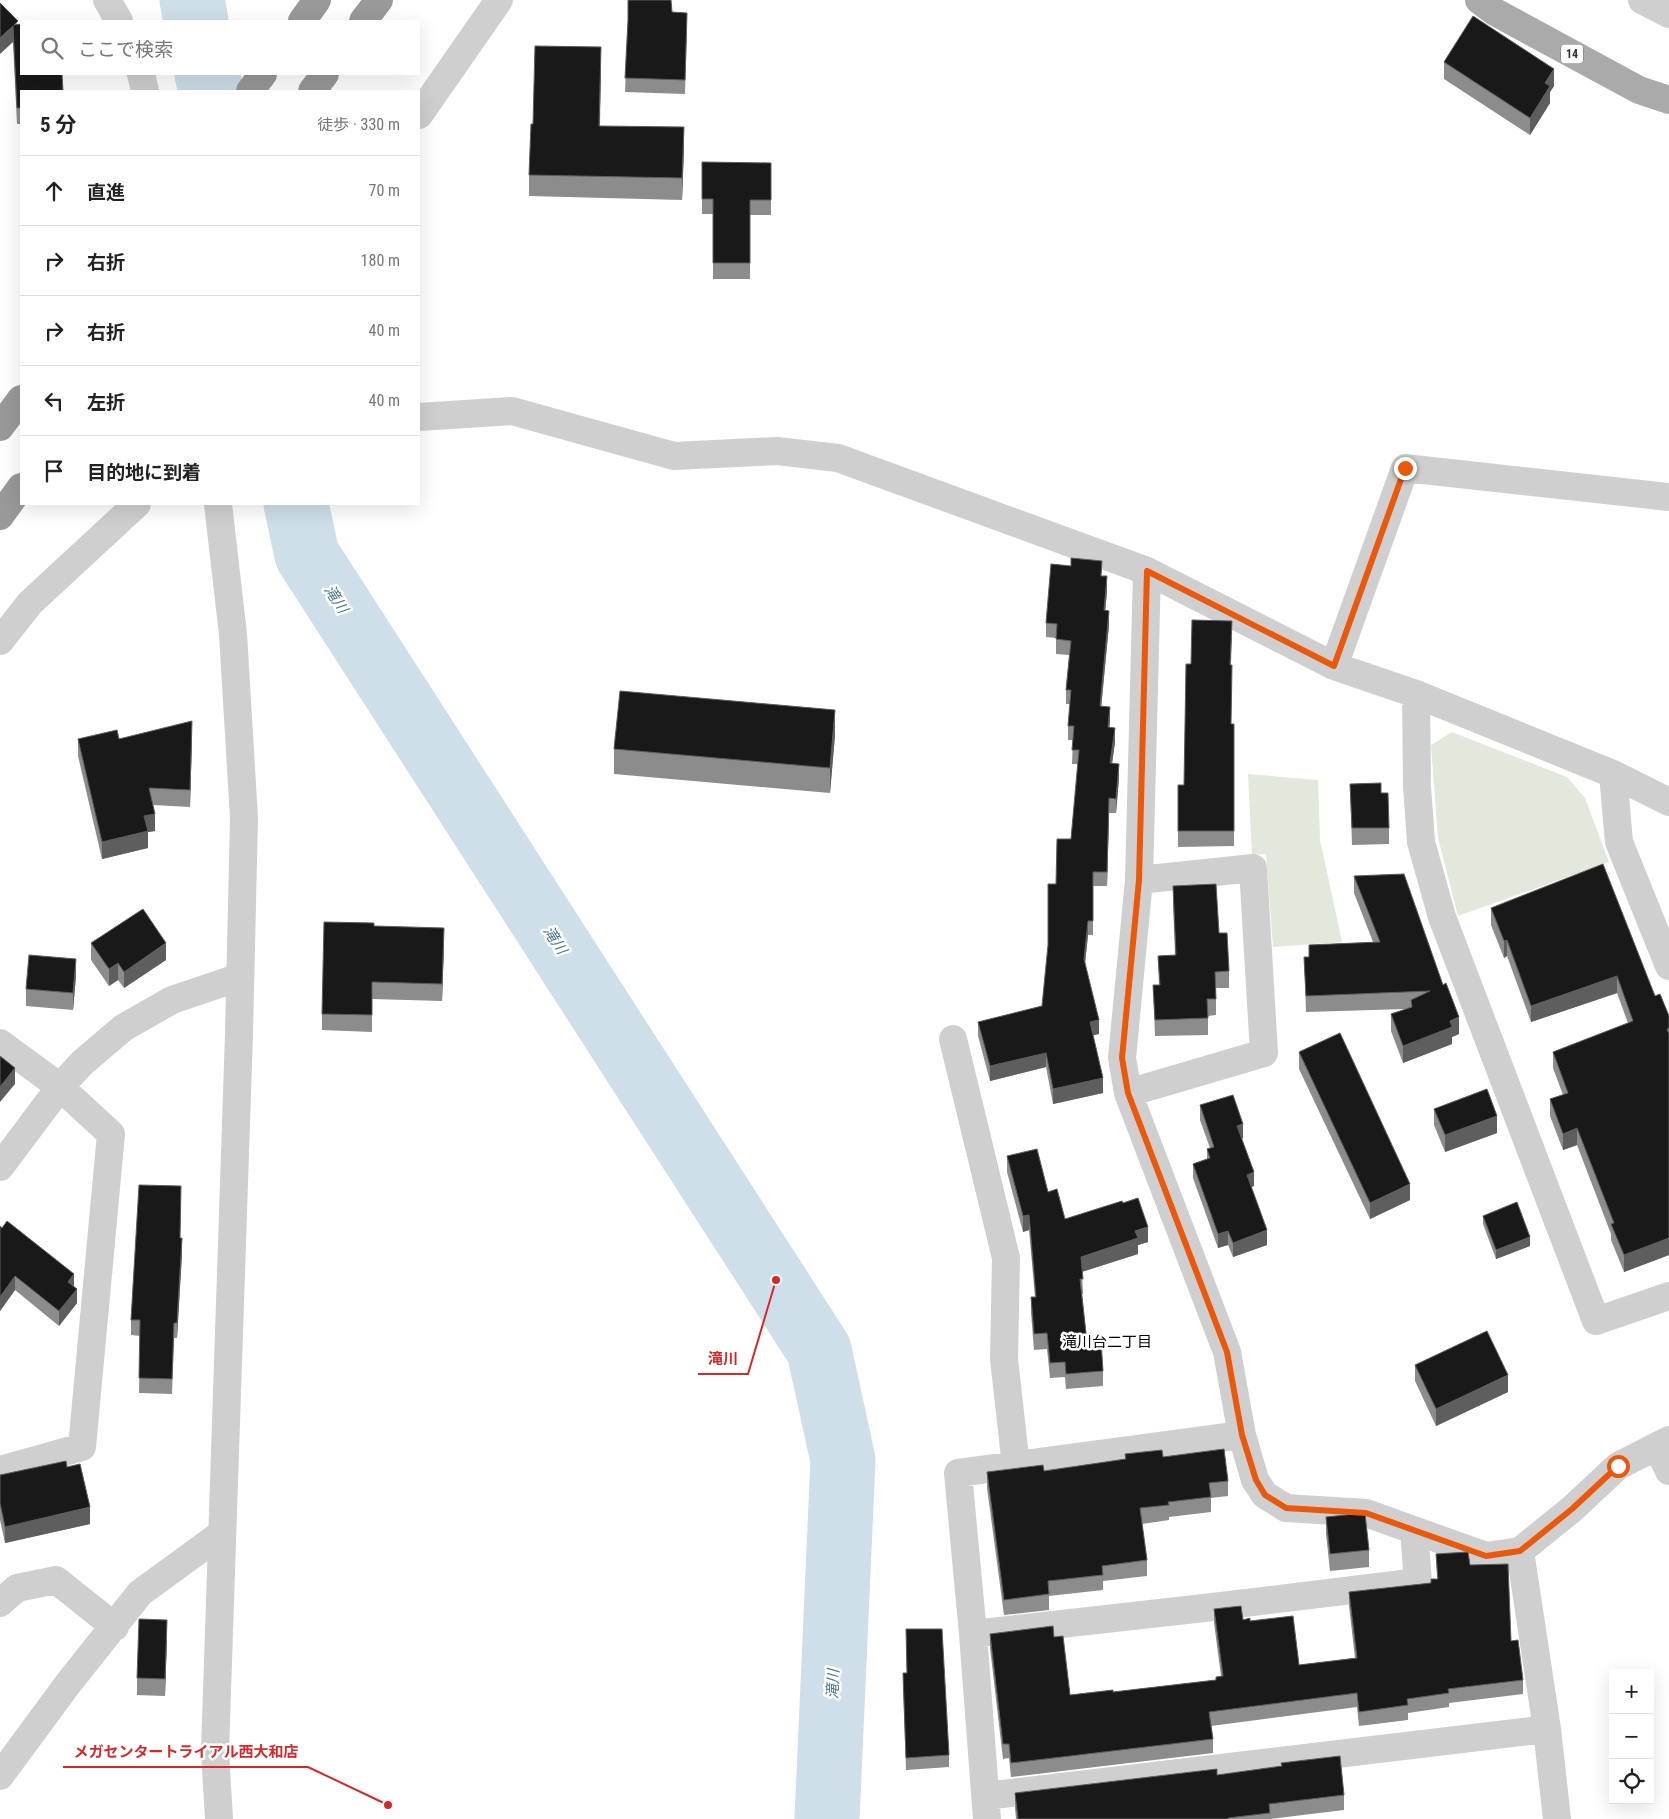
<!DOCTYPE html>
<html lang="ja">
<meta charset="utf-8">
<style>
body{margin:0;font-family:"Roboto Condensed","Noto Sans JP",sans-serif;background:#f2f2f2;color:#222}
.controls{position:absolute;right:15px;bottom:15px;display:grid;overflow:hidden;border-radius:0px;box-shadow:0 5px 20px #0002}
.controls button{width:45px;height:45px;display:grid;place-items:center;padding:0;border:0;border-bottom:1px solid #e0e0e0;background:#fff;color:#222;font:25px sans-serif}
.stop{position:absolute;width:15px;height:15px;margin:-11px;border:4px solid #ea580c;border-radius:50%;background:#fff}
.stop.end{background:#ea580c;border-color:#fff;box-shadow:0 1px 5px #0008}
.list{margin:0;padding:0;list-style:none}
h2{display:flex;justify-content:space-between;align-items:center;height:65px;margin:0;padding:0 20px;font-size:21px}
h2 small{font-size:16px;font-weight:400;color:#767676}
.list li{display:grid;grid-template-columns:32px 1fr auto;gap:15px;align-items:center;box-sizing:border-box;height:70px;padding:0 20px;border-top:1px solid #e0e0e0}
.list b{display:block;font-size:19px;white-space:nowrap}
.list em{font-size:16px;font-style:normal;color:#767676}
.icon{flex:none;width:28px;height:28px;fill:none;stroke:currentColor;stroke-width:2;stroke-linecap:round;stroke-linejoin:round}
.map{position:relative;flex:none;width:1669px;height:1819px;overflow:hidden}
.search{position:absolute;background:#fff;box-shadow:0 5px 20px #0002;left:20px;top:20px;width:400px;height:55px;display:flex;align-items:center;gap:12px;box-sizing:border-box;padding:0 18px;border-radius:0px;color:#767676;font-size:19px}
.panel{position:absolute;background:#fff;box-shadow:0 5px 20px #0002;left:20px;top:90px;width:400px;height:415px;border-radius:0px}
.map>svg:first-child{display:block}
</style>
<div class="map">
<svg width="1669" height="1819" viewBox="0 0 1669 1819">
<rect width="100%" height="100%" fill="#fff"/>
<path fill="#e2e8dc" d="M 1452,732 L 1567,777 L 1585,798 L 1609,862 L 1458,916 L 1438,838 L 1431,745 Z
M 1248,774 L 1318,780 L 1320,840 L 1342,942 L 1273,947 L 1266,854 L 1252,855 Z"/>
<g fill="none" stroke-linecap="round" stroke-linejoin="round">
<path stroke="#cedfe9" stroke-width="65" d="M 192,0 L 196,21
M 207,74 L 211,91
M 296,504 L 307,555 L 819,1350 L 843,1460 L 827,1819"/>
<path stroke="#cfcfcf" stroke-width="28" d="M 107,0 L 119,21
M 1642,0 L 1669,14
M 141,74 L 145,91
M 419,115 L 499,0
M 419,417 L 512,411 L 674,456 L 777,451 L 838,458 L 1147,571 L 1334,666 L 1416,694 L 1613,774 L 1669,802
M 218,504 L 233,634 L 244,818 L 239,1034 L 215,1751 L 219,1819
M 1147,571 L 1139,880 L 1122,1058 L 1128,1093 L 1227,1352 L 1242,1435 L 1255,1480 L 1265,1495 L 1286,1508 L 1366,1513 L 1486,1556 L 1520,1551 L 1572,1509 L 1618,1466 L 1669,1440
M 0,641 L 30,603 L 137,504
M 1334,666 L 1405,468 L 1669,497
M 1416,694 L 1417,786 L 1421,842 L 1442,917 L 1596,1321 L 1669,1296
M 1613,774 L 1619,842 L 1669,966
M 953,1039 L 1006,1258 L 1004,1359 L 1016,1466
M 0,1043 L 60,1087 L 111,1134 L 82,1447 L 0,1470
M 1128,1093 L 1264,1053 L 1253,868 L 1139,880
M 0,1167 L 60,1087 L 82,1063 L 123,1028 L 172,1000 L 240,977
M 1657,1446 L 1669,1471
M 1520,1551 L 1547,1729 L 1557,1819
M 0,1603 L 17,1588 L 56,1580 L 115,1627
M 973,1634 L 1204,1608 L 1418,1582 L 1414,1531
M 0,1776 L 67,1685 L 140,1593 L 221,1534
M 986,1796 L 1547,1729
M 987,1819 L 973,1634 L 958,1473 L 1242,1435"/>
<path stroke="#aaa" stroke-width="28" d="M 1479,0 L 1495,12 L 1639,90 L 1669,100"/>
<path stroke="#999" stroke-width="28" d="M 302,21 L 317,0
M 363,21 L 379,0
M 250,91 L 263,74
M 312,91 L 325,74
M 0,427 L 21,399
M 0,516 L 21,487"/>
</g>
<path fill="#8c8c8c" d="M 0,3 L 18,25 L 21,91 L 21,124 L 17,124 L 13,42 Z
M 672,12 L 687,27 L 685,94 L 625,92 L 628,20 Z
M 1444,62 L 1554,86 L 1550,92 L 1550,103 L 1530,135 L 1444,79 Z
M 601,69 L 600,126 L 684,149 L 682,200 L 529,196 L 529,175 L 533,124 Z
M 702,162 L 771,163 L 771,215 L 750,215 L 750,279 L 713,279 L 713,214 L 702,214 Z
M 1071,566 L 1102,576 L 1107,591 L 1105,610 L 1109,625 L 1101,706 L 1110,721 L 1109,727 L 1115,742 L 1112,764 L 1119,778 L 1116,813 L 1109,813 L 1107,886 L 1093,886 L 1093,935 L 1088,935 L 1085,963 L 1099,1034 L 1093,1035 L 1103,1093 L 1053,1104 L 1046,1067 L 990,1081 L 978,1036 L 978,1022 L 1042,1006 L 1056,884 L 1071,839 L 1078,764 L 1072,764 L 1073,740 L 1068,740 L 1068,726 L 1070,704 L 1066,704 L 1066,690 L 1069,655 L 1056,654 L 1056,638 L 1046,637 L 1046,623 Z
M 1232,637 L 1231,665 L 1231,724 L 1234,724 L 1234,846 L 1178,847 L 1178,785 L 1184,785 L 1191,664 Z
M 835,735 L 830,793 L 614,774 L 614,749 Z
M 192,737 L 190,807 L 153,805 L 155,831 L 148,832 L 148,848 L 102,859 L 78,756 L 78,739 Z
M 1350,784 L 1381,793 L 1389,828 L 1389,844 L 1352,845 Z
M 1354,876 L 1459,1034 L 1452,1037 L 1452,1044 L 1403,1063 L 1391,1031 L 1391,1014 L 1406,1009 L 1306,1012 L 1304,957 L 1309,957 L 1309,945 L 1373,942 L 1354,893 Z
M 1173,886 L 1219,933 L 1229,971 L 1229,988 L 1216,988 L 1216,1015 L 1208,1016 L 1208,1035 L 1155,1036 L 1153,985 L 1159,985 L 1158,956 L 1175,955 L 1173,903 Z
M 1491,908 L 1655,996 L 1669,1016 L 1669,1255 L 1624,1272 L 1611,1240 L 1611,1234 L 1577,1145 L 1563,1150 L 1550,1116 L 1550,1099 L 1563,1095 L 1553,1068 L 1553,1052 L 1628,1023 L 1617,993 L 1531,1022 L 1507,956 L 1504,958 L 1491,925 Z
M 374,926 L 444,945 L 442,1001 L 372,999 L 372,1032 L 322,1030 L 322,1014 Z
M 91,943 L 166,960 L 124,988 L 118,980 L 109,986 L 91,960 Z
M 76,976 L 73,1010 L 26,1006 L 26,989 Z
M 1299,1052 L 1410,1200 L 1370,1219 L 1299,1069 Z
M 1200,1105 L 1243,1138 L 1242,1139 L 1254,1186 L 1251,1187 L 1267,1245 L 1233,1257 L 1228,1245 L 1218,1248 L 1193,1178 L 1193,1164 L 1207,1159 L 1207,1149 L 1210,1148 L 1200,1120 Z
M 1434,1109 L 1497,1133 L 1445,1152 L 1434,1125 Z
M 1007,1156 L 1048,1192 L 1065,1219 L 1148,1242 L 1138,1245 L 1138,1254 L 1082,1272 L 1083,1294 L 1082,1294 L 1087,1342 L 1103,1371 L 1103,1386 L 1066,1389 L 1065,1377 L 1050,1378 L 1047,1349 L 1034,1350 L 1031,1313 L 1031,1297 L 1035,1297 L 1029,1230 L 1023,1232 L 1007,1172 Z
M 181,1201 L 180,1238 L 182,1254 L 177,1338 L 174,1338 L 172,1394 L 139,1393 L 140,1336 L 131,1335 L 131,1320 Z
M 1483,1216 L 1530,1246 L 1496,1259 L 1483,1224 Z
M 0,1226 L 74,1287 L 77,1303 L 59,1326 L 15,1290 L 0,1311 Z
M 1415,1365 L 1508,1392 L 1436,1426 L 1415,1381 Z
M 1125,1454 L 1163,1457 L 1228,1481 L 1228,1496 L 1211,1498 L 1211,1512 L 1169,1517 L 1169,1520 L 1142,1524 L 1147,1560 L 1147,1576 L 1103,1581 L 1103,1590 L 1049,1596 L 1049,1610 L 1004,1615 L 987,1488 L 987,1472 L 1044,1471 L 1125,1459 Z
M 67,1467 L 90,1524 L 5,1543 L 0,1520 L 0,1475 Z
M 1326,1517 L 1369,1550 L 1369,1567 L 1330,1571 L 1326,1534 Z
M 1436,1554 L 1470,1565 L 1511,1641 L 1523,1680 L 1523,1694 L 1449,1703 L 1449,1707 L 1408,1713 L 1408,1720 L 1359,1726 L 1357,1707 L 1211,1726 L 1213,1739 L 1213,1753 L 1011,1777 L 1009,1758 L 1003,1759 L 990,1648 L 990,1634 L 1054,1637 L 1070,1695 L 1113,1692 L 1216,1680 L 1221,1676 L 1214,1623 L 1214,1609 L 1250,1621 L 1299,1665 L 1355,1658 L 1349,1606 L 1349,1592 L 1431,1583 L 1431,1579 L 1437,1579 Z
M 167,1637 L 165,1696 L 137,1695 L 137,1678 Z
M 906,1641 L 949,1755 L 949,1767 L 906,1770 L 903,1684 L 903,1673 L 907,1673 Z
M 1217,1775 L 1344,1795 L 1344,1810 L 1270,1819 L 1016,1819 L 1015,1808 L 1015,1793 Z"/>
<path fill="#5e5e5e" d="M 13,26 L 13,42 L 0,54 L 0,38 Z
M 601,47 L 601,69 L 599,147 L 599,126 Z
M 1554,69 L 1554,86 L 1550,92 L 1550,103 L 1530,135 L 1530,118 L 1545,83 Z
M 684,127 L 684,149 L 682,200 L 682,178 Z
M 1107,576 L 1107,591 L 1104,625 L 1104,610 Z
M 1109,611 L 1109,625 L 1100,720 L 1100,706 Z
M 1110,707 L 1110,721 L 1108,741 L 1108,727 Z
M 835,710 L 835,735 L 830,793 L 830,768 Z
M 192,721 L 192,737 L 190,807 L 190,790 Z
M 1115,728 L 1115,742 L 1110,778 L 1110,763 Z
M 1119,764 L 1119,778 L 1116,813 L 1116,799 Z
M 1109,798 L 1109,813 L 1107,886 L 1107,872 Z
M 155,814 L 155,831 L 148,832 L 148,848 L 102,859 L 102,842 L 144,816 Z
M 1088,921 L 1088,935 L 1084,973 L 1084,959 Z
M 444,928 L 444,945 L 442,1001 L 442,984 Z
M 1507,940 L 1507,956 L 1504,958 L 1504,941 Z
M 166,943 L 166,960 L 124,988 L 124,972 Z
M 76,959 L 76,976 L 73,1010 L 73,993 Z
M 118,963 L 118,980 L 109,986 L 109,969 Z
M 1617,976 L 1617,993 L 1531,1022 L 1531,1006 Z
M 1459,1017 L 1459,1034 L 1452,1037 L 1452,1044 L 1403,1063 L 1403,1046 L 1450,1021 Z
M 1099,1020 L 1099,1034 L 1090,1036 L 1090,1022 Z
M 1046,1053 L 1046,1067 L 990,1081 L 990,1066 Z
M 15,1068 L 15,1084 L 0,1102 L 0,1087 Z
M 1103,1078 L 1103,1093 L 1053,1104 L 1053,1089 Z
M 1497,1116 L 1497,1133 L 1445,1152 L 1445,1135 Z
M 1243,1124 L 1243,1138 L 1237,1140 L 1237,1126 Z
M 1577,1128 L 1577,1145 L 1563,1150 L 1563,1134 Z
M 1254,1172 L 1254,1186 L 1247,1189 L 1247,1175 Z
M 1410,1184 L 1410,1200 L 1370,1219 L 1370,1203 Z
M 1029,1215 L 1029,1230 L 1023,1232 L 1023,1216 Z
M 1148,1227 L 1148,1242 L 1138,1245 L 1138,1254 L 1081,1272 L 1081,1257 L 1135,1231 Z
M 1267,1230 L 1267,1245 L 1233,1257 L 1233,1243 Z
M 1228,1231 L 1228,1245 L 1218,1248 L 1218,1234 Z
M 1530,1237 L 1530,1246 L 1496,1259 L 1496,1250 Z
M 182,1238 L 182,1254 L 177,1338 L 177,1323 Z
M 1669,1238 L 1669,1255 L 1624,1272 L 1624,1255 Z
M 74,1274 L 74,1289 L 68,1282 Z
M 15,1276 L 15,1290 L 0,1311 L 0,1297 Z
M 77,1289 L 77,1303 L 59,1326 L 59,1311 Z
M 1508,1375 L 1508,1392 L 1436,1426 L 1436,1409 Z
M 90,1507 L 90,1524 L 5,1543 L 5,1527 Z
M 167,1620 L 167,1637 L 165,1696 L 165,1679 Z"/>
<path fill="#191919" stroke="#5e5e5e" d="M 628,0 L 671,0 L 672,12 L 687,13 L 685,80 L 625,78 L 628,20 Z
M 0,3 L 18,21 L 14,25 L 21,24 L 21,74 L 62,74 L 63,91 L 21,91 L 21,108 L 17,108 L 13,26 L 0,38 Z
M 1473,16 L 1554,69 L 1545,83 L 1550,86 L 1530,118 L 1444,62 Z
M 535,46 L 601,47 L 599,126 L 684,127 L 682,178 L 529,175 L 531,124 L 533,124 Z
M 702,162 L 771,163 L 771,200 L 750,200 L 750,263 L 713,263 L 713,199 L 702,199 Z
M 1071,558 L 1102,561 L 1101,576 L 1107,576 L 1104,610 L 1109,611 L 1100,706 L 1110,707 L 1108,727 L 1115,728 L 1110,763 L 1119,764 L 1116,799 L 1109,798 L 1107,872 L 1093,872 L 1093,921 L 1088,921 L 1084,959 L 1099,1020 L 1090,1022 L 1103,1078 L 1053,1089 L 1046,1053 L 990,1066 L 978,1022 L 1042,1006 L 1048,945 L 1048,884 L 1056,884 L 1057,839 L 1071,839 L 1079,750 L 1072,750 L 1074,726 L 1068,726 L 1071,690 L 1066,690 L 1071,641 L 1056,639 L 1057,624 L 1046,623 L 1051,564 L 1071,566 Z
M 1192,620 L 1232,621 L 1230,665 L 1232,665 L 1231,724 L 1234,724 L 1234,831 L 1178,831 L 1178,785 L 1184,785 L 1186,664 L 1191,664 Z
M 620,691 L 835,710 L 830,768 L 614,749 Z
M 192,721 L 190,790 L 149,788 L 155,814 L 144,816 L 148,831 L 102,842 L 78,739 L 117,730 L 119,739 Z
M 1381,783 L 1381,793 L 1388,793 L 1389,828 L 1352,828 L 1350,784 Z
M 1603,864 L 1655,996 L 1660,994 L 1669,1016 L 1669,1028 L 1667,1029 L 1669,1034 L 1669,1238 L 1624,1255 L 1611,1224 L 1614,1223 L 1577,1128 L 1563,1134 L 1550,1099 L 1568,1093 L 1553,1052 L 1633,1021 L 1617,976 L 1531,1006 L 1507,940 L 1504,941 L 1491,908 Z
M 1404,874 L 1443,985 L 1446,983 L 1459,1017 L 1450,1021 L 1452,1027 L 1403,1046 L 1391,1014 L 1412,1007 L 1411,1000 L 1430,991 L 1306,996 L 1304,957 L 1309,957 L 1309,945 L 1380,942 L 1354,876 Z
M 1216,884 L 1219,933 L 1227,933 L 1229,971 L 1215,972 L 1216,999 L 1207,999 L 1208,1018 L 1155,1020 L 1153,985 L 1160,985 L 1158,956 L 1176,955 L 1173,886 Z
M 143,909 L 166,943 L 124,972 L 118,963 L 109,969 L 91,943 Z
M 324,922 L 374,923 L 374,926 L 444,928 L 442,984 L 372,982 L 372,1015 L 322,1014 Z
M 29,955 L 76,959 L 73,993 L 26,989 Z
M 1340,1033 L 1410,1184 L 1370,1203 L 1299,1052 Z
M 0,1056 L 15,1068 L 0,1087 Z
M 1487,1089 L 1497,1116 L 1445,1135 L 1434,1109 Z
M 1233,1095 L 1243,1124 L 1237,1126 L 1254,1172 L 1247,1175 L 1267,1230 L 1233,1243 L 1228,1231 L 1218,1234 L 1193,1164 L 1210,1158 L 1207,1149 L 1214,1147 L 1200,1105 Z
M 1037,1149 L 1048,1192 L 1057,1189 L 1065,1219 L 1122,1201 L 1123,1203 L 1138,1198 L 1148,1227 L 1135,1231 L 1138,1238 L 1081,1257 L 1083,1279 L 1080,1279 L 1087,1342 L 1101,1341 L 1103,1371 L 1066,1374 L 1065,1362 L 1050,1363 L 1047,1333 L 1034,1334 L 1031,1297 L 1036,1297 L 1029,1215 L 1023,1216 L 1007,1156 Z
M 139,1185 L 181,1186 L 180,1238 L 182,1238 L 177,1323 L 174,1323 L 172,1379 L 139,1378 L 140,1320 L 131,1320 Z
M 1517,1202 L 1530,1237 L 1496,1250 L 1483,1216 Z
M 7,1221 L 74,1274 L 68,1282 L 77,1289 L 59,1311 L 15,1276 L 0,1297 L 0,1226 L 2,1228 Z
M 1487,1331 L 1508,1375 L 1436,1409 L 1415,1365 Z
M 1224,1449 L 1228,1481 L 1209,1483 L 1211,1497 L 1168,1502 L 1169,1505 L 1140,1508 L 1147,1560 L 1102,1566 L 1103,1575 L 1048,1581 L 1049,1594 L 1004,1600 L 987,1472 L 1043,1465 L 1044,1471 L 1126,1459 L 1125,1454 L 1162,1450 L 1163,1457 Z
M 66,1461 L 67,1467 L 80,1464 L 90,1507 L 5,1527 L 0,1503 L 0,1475 Z
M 1365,1513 L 1369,1550 L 1330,1554 L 1326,1517 Z
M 1468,1552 L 1470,1565 L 1508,1564 L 1511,1641 L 1518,1640 L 1523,1680 L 1448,1689 L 1449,1693 L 1407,1699 L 1408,1705 L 1359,1712 L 1357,1693 L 1209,1712 L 1213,1739 L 1011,1763 L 1009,1744 L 1003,1744 L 990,1634 L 1053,1626 L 1054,1637 L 1063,1636 L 1070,1695 L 1113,1690 L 1113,1692 L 1216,1680 L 1216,1677 L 1223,1676 L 1214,1609 L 1241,1606 L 1243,1620 L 1250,1618 L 1250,1621 L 1293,1616 L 1299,1665 L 1357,1658 L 1349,1592 L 1431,1583 L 1431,1579 L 1438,1579 L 1436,1554 Z
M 139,1619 L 167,1620 L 165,1679 L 137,1678 Z
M 906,1629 L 942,1629 L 949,1755 L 906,1758 L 903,1673 L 907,1673 Z
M 1340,1756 L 1344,1795 L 1269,1804 L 1270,1813 L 1228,1818 L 1228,1819 L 1018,1819 L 1015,1793 L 1217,1769 L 1217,1775 L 1282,1766 L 1281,1763 Z"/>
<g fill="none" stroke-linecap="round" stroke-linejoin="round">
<path stroke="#ea580c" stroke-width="6" d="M 1405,468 L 1334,666 L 1147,571 L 1139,880 L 1122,1058 L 1128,1093 L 1227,1352 L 1242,1435 L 1256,1480 L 1265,1495 L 1286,1508 L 1366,1513 L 1486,1556 L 1520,1551 L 1572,1509 L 1618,1466"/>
</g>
<g text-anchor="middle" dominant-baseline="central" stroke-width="5" stroke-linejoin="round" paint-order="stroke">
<rect fill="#fff" stroke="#707070" stroke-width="1" x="1561" y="44.5" width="22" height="19" rx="4"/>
<g font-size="12" font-weight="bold" fill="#323232">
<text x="1572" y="54">14</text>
</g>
<g font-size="15" font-style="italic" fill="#46748f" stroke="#fff">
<text transform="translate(336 599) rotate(57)">滝川</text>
<text transform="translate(555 940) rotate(57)">滝川</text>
<text transform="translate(833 1684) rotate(-88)">滝川</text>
</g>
<g font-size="15" fill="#000" stroke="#fff">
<text x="1107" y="1342">滝川台二丁目</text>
</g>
</g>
<path fill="none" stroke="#d62828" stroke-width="2" d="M776 1280L748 1374H698M388 1805L308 1767H63"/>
<g fill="#d62828" stroke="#fff" stroke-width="2">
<circle cx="776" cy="1280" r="5"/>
<circle cx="388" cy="1805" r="5"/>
</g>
<g font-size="15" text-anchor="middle" font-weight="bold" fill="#d62828" stroke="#fff" stroke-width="5" stroke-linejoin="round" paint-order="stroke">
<text x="723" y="1364">滝川</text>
<text x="186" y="1757">メガセンタートライアル西大和店</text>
</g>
</svg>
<div class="controls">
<button>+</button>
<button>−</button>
<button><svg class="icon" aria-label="locate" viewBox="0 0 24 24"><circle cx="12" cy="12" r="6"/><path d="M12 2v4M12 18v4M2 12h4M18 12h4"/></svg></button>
</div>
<div class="stop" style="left:1618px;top:1466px"></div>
<div class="stop end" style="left:1405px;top:468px"></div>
<div class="search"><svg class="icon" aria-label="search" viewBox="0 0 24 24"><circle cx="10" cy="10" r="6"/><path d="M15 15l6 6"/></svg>ここで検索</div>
<section class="panel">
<h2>5 分<small>徒歩 · 330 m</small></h2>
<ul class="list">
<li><svg class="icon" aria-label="ahead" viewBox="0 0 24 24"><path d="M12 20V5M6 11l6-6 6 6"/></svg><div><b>直進</b></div><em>70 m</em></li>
<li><svg class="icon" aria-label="right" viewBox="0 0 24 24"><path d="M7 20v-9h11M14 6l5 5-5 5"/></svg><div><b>右折</b></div><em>180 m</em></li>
<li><svg class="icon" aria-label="right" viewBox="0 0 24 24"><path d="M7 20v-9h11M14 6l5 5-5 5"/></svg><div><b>右折</b></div><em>40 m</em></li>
<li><svg class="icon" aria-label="left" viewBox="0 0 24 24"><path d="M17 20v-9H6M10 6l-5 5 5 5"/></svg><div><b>左折</b></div><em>40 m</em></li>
<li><svg class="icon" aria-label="arrive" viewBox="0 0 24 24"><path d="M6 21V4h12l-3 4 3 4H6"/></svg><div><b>目的地に到着</b></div></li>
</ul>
</section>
</div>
